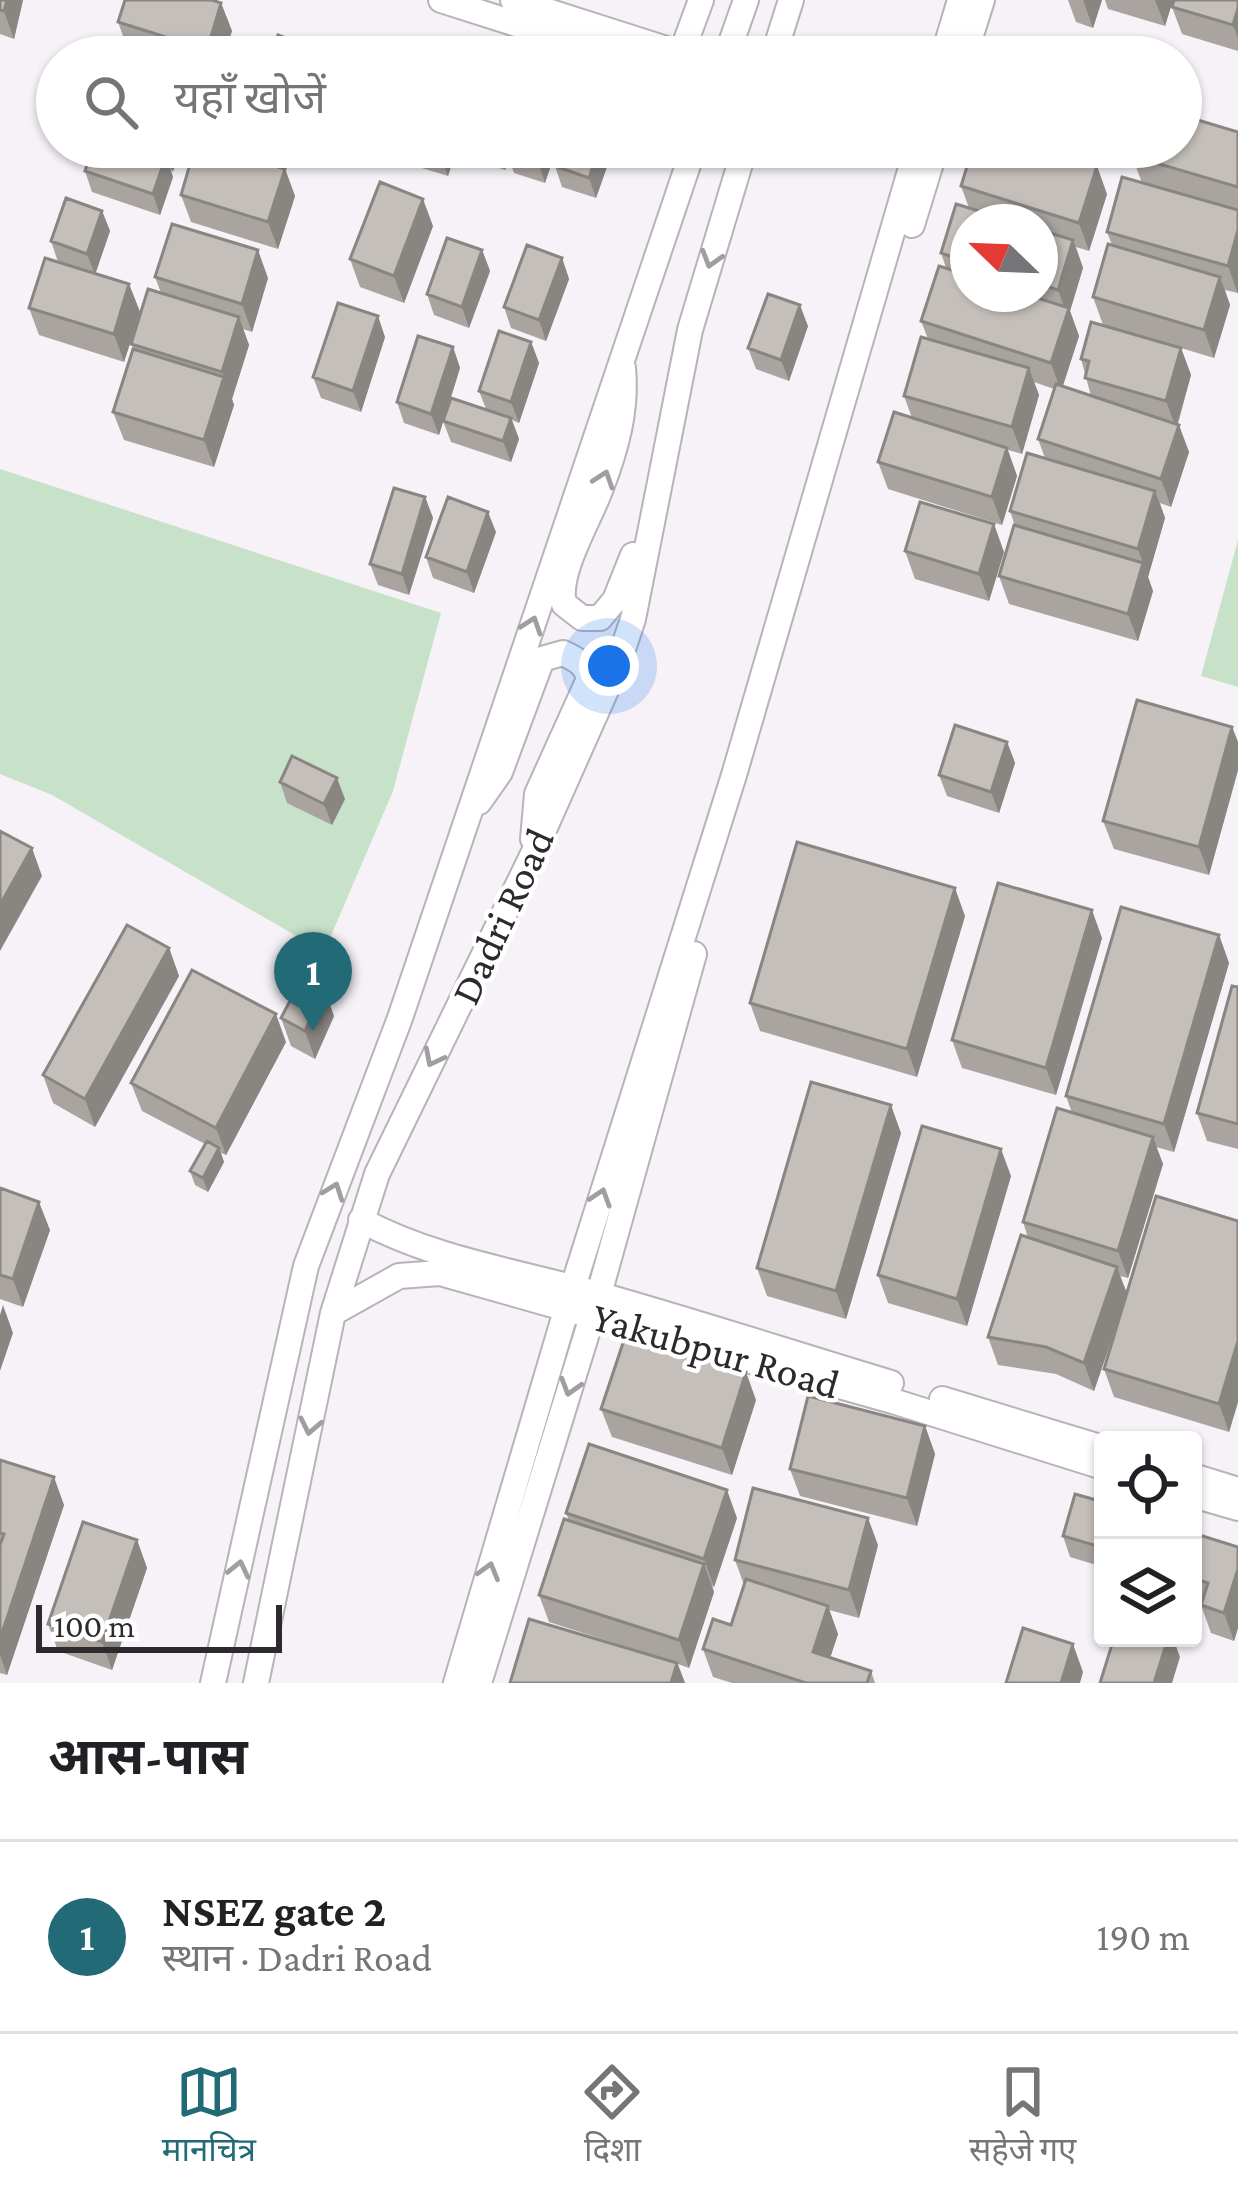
<!DOCTYPE html>
<html lang="hi">
<meta charset="utf-8">
<style>
body{margin:0;font-family:"Crimson Pro","Noto Sans Devanagari",serif;background:#f6f6f6;color:#202124}
.controls{position:absolute;right:36px;bottom:36px;display:grid;overflow:hidden;border-radius:12px;box-shadow:0 3px 9px #0004}
.controls button{width:108px;height:108px;display:grid;place-items:center;padding:0;border:0;border-bottom:3px solid #e0e0e0;background:#fff;color:#202124;font:60px sans-serif}
.compass{position:absolute;left:950px;top:204px;width:108px;height:108px;border-radius:50%;background:#fff;box-shadow:0 3px 9px #0004;rotate:293deg}
.scale{position:absolute;left:36px;bottom:30px;width:246px;box-sizing:border-box;padding-left:12px;border:6px solid #2c2a2c;border-top:0;font-size:33px;line-height:42px;white-space:nowrap;color:#2c2a2c;-webkit-text-stroke:9px #fff;paint-order:stroke}
.you{position:absolute;left:609px;top:666px;width:42px;height:42px;margin:-30px;border:9px solid #fff;border-radius:50%;background:#1a73e8;box-shadow:0 0 0 18px #1a73e833}
.badge{display:grid;place-items:center;width:78px;height:78px;border-radius:50%;background:#226b76;color:#fff;font-size:39px;font-weight:700}
.pin{position:absolute;translate:-50% -99px;filter:drop-shadow(0 3px 6px #0008)}
.pin::after{content:'';position:absolute;top:63px;width:42px;height:36px;background:inherit;clip-path:polygon(0 0,100% 0,50% 100%)}
.list{margin:0;padding:0;list-style:none}
h2{display:flex;justify-content:space-between;align-items:center;height:156px;margin:0;padding:0 48px;font-size:51px}
h2 small{font-size:39px;font-weight:400;color:#757577}
.list li{display:grid;grid-template-columns:78px 1fr auto;gap:36px;align-items:center;box-sizing:border-box;height:192px;padding:0 48px;border-top:3px solid #e0e0e0}
.list b{display:block;font-size:45px;white-space:nowrap}
.list p{margin:0;font-size:39px;white-space:nowrap;color:#757577}
.list em{font-size:39px;font-style:normal;color:#757577}
.icon{flex:none;width:66px;height:66px;fill:none;stroke:currentColor;stroke-width:2;stroke-linecap:round;stroke-linejoin:round}
.map{position:relative;flex:none;width:1238px;height:1683px;overflow:hidden}
.search{position:absolute;background:#fff;box-shadow:0 3px 9px #0004;left:36px;right:36px;top:36px;height:132px;display:flex;align-items:center;gap:30px;box-sizing:border-box;padding:0 42px;border-radius:66px;color:#757577;font-size:45px}
.sheet{height:348px;background:#fff}
nav{display:flex;justify-content:space-around;align-items:center;box-sizing:border-box;height:168px;border-top:3px solid #e0e0e0;background:#fff;font-size:33px;color:#757577}
nav a{display:grid;justify-items:center;gap:6px}
nav .on{color:#226b76}
.map>svg:first-child{display:block}
</style>
<div class="map">
<svg width="1238" height="1683" viewBox="0 0 1238 1683">
<rect width="100%" height="100%" fill="#f6f2f8"/>
<path fill="#c8e1c9" d="M 0,469 L 441,613 L 393,791 L 324,952 L 52,795 L 0,774 Z
M 1238,540 L 1238,687 L 1201,676 Z"/>
<g fill="none" stroke-linecap="round" stroke-linejoin="round">
<g stroke="#b7b3b9" stroke-width="28">
<path id="secondary" d="M 441,0 L 620,57
M 513,0 L 682,54
M 680,57 L 701,0
M 726,57 L 746,0
M 773,57 L 791,0
M 943,57 L 960,0
M 964,57 L 982,0
M 912,225 L 936,147
M 623,368 C 627,410 616,449 601,488 C 590,519 556,573 564,604 L 582,618 L 600,618 L 615,600 L 633,555
M 479,802 L 500,772 L 542,659 L 563,653 C 576,659 586,664 589,679 L 537,794 L 533,839
M 361,1220 C 431,1258 514,1271 590,1292 C 691,1320 791,1353 891,1383
M 333,1313 L 399,1276 L 440,1273 L 896,1402 L 1103,1467
M 942,1399 L 1103,1448
M 1193,1476 L 1238,1490
M 1193,1495 L 1238,1508
M 213,1683 L 306,1266 L 400,1018 L 694,147
M 256,1683 L 333,1313 L 377,1174 L 534,852 L 619,661 L 633,619 L 690,330 L 745,147
M 456,1683 L 573,1287 L 734,775 L 917,147
M 479,1683 L 599,1294 L 694,954"/>
</g>
<use href="#secondary" stroke="#fff" stroke-width="24"/>
</g>
<path fill="#a9a4a0" fill-rule="evenodd" d="M 0,0 L 23,0 L 14,39 L 0,34 Z
M 1068,0 L 1102,0 L 1093,28 L 1076,22 Z
M 1105,0 L 1173,0 L 1165,26 L 1108,9 Z
M 1238,0 L 1238,51 L 1182,34 L 1172,7 Z
M 221,3 L 232,31 L 223,57 L 152,57 L 128,50 L 118,22 Z
M 1238,132 L 1238,293 L 1225,290 L 1230,305 L 1214,358 L 1181,348 L 1191,375 L 1178,424 L 1189,452 L 1171,507 L 1160,503 L 1165,518 L 1148,577 L 1153,591 L 1138,641 L 1009,604 L 999,576 L 1015,526 L 1010,511 L 1045,458 L 1038,439 L 1054,389 L 1034,382 L 1039,395 L 1022,454 L 1008,450 L 1017,476 L 1002,525 L 888,489 L 878,462 L 912,418 L 904,396 L 928,339 L 921,321 L 946,268 L 941,253 L 969,208 L 961,186 L 1107,194 L 1089,251 L 1076,247 L 1083,268 L 1070,311 L 1079,336 L 1063,386 L 1091,396 L 1081,359 L 1171,345 L 1103,325 L 1093,297 L 1112,245 L 1107,232 L 1142,183 L 1132,156 ZM 968,222 L 1040,222 L 1040,294 L 968,294 Z
M 93,147 L 181,147 L 171,172 L 173,177 L 160,215 L 92,192 L 85,171 Z
M 406,147 L 457,147 L 448,176 L 412,165 Z
M 458,147 L 557,147 L 545,183 L 514,173 L 509,159 L 505,170 L 461,155 Z
M 614,147 L 596,198 L 562,187 L 555,166 Z
M 1045,147 L 1111,147 L 1107,164 Z
M 285,169 L 295,196 L 278,249 L 191,222 L 181,195 Z
M 102,211 L 110,231 L 95,274 L 129,284 L 140,312 L 124,362 L 39,335 L 29,308 L 58,262 L 51,241 Z
M 433,226 L 404,303 L 360,287 L 350,259 Z
M 482,250 L 490,271 L 469,328 L 434,315 L 427,294 Z
M 562,258 L 569,279 L 546,341 L 511,328 L 504,307 Z
M 155,277 L 268,278 L 252,332 L 243,329 L 249,345 L 232,399 L 234,405 L 214,467 L 124,440 L 113,412 L 134,349 L 131,344 L 161,293 Z
M 808,326 L 789,381 L 756,369 L 748,348 Z
M 385,337 L 361,412 L 321,398 L 313,377 Z
M 531,342 L 539,363 L 519,423 L 512,420 L 519,439 L 511,462 L 451,442 L 443,421 L 439,435 L 404,423 L 397,402 L 453,347 L 460,368 L 445,416 L 486,409 L 479,391 Z
M 425,497 L 433,518 L 409,595 L 378,585 L 370,564 Z
M 496,532 L 474,593 L 433,578 L 426,557 Z
M 905,551 L 1004,552 L 989,601 L 915,579 Z
M 1232,727 L 1238,742 L 1238,770 L 1209,875 L 1114,849 L 1103,821 Z
M 1007,742 L 1015,763 L 999,813 L 947,796 L 939,775 Z
M 280,782 L 345,799 L 332,825 L 287,803 Z
M 965,916 L 917,1077 L 760,1031 L 750,1003 Z
M 1219,935 L 1229,963 L 1174,1152 L 1156,1147 L 1163,1164 L 1128,1278 L 1120,1276 L 1127,1293 L 1238,1221 L 1238,1402 L 1229,1432 L 1114,1397 L 1104,1369 L 1123,1307 L 1094,1391 L 1056,1374 L 998,1365 L 988,1337 L 1028,1238 L 1023,1222 L 1072,1113 L 1066,1096 Z
M 1102,938 L 1056,1095 L 962,1068 L 952,1040 Z
M 169,948 L 179,976 L 95,1127 L 53,1103 L 43,1075 Z
M 1238,987 L 1238,1149 L 1207,1141 L 1197,1113 Z
M 334,1016 L 315,1059 L 291,1046 L 281,1018 Z
M 286,1042 L 226,1155 L 221,1153 L 224,1162 L 208,1192 L 195,1185 L 190,1171 L 205,1144 L 142,1111 L 131,1083 Z
M 901,1133 L 846,1319 L 767,1296 L 757,1268 Z
M 1011,1176 L 967,1326 L 888,1303 L 878,1275 Z
M 0,1188 L 50,1230 L 23,1307 L 0,1299 Z
M 756,1400 L 732,1475 L 612,1437 L 601,1409 Z
M 925,1426 L 935,1454 L 917,1526 L 800,1496 L 790,1469 Z
M 0,1460 L 64,1505 L 7,1675 L 0,1673 Z
M 1103,1502 L 1103,1567 L 1070,1557 L 1063,1536 Z
M 566,1513 L 737,1518 L 714,1587 L 712,1586 L 714,1592 L 689,1668 L 678,1664 L 685,1683 L 510,1683 L 648,1654 L 549,1622 L 539,1595 L 569,1521 Z
M 1193,1533 L 1238,1547 L 1238,1628 L 1234,1641 L 1211,1633 L 1201,1605 L 1193,1602 Z
M 137,1540 L 147,1568 L 112,1670 L 58,1651 L 48,1624 Z
M 878,1545 L 859,1618 L 829,1610 L 838,1634 L 830,1658 L 871,1671 L 875,1683 L 732,1683 L 713,1677 L 703,1649 L 731,1625 L 744,1585 L 735,1560 Z"/>
<path fill="#898682" d="M 7,0 L 23,0 L 14,39 L 4,11 Z
M 1083,0 L 1102,0 L 1093,28 Z
M 1155,0 L 1173,0 L 1165,26 Z
M 221,3 L 232,31 L 223,57 L 210,57 L 207,50 Z
M 1238,8 L 1238,38 L 1233,25 Z
M 163,147 L 181,147 L 173,172 Z
M 438,147 L 457,147 L 448,176 L 438,149 Z
M 496,147 L 513,147 L 506,152 L 509,159 L 505,170 Z
M 543,147 L 557,147 L 545,183 L 538,162 Z
M 599,147 L 614,147 L 596,198 L 589,178 Z
M 1101,147 L 1111,147 L 1107,164 Z
M 166,156 L 173,177 L 160,215 L 153,194 Z
M 1097,166 L 1107,194 L 1089,251 L 1079,223 Z
M 285,169 L 295,196 L 278,249 L 268,222 Z
M 423,199 L 433,226 L 404,303 L 394,276 Z
M 102,211 L 110,231 L 95,275 L 87,254 Z
M 1238,230 L 1238,294 L 1228,266 Z
M 1073,240 L 1083,268 L 1070,311 L 1079,336 L 1061,391 L 1051,363 L 1067,315 L 1058,290 Z
M 258,250 L 268,278 L 252,332 L 242,304 Z
M 482,250 L 490,271 L 469,328 L 462,307 Z
M 562,258 L 569,279 L 546,341 L 539,320 Z
M 1220,277 L 1230,305 L 1214,358 L 1204,330 Z
M 129,284 L 140,312 L 124,362 L 114,334 Z
M 800,305 L 808,326 L 789,381 L 781,360 Z
M 378,316 L 385,337 L 361,412 L 353,391 Z
M 239,317 L 249,345 L 232,399 L 222,372 Z
M 531,342 L 539,363 L 519,423 L 511,402 Z
M 453,347 L 460,368 L 439,435 L 431,414 Z
M 1181,348 L 1191,375 L 1176,428 L 1166,401 Z
M 1029,368 L 1039,395 L 1022,454 L 1012,427 Z
M 224,377 L 234,405 L 214,467 L 204,440 Z
M 511,418 L 519,439 L 511,462 L 503,441 Z
M 1179,425 L 1189,452 L 1171,507 L 1161,479 Z
M 1007,448 L 1017,476 L 1002,525 L 992,497 Z
M 1155,491 L 1165,518 L 1148,577 L 1138,549 Z
M 425,497 L 433,518 L 409,595 L 402,574 Z
M 488,512 L 496,532 L 474,593 L 467,572 Z
M 994,524 L 1004,552 L 989,601 L 979,574 Z
M 1143,563 L 1153,591 L 1138,641 L 1128,614 Z
M 1232,727 L 1238,742 L 1238,770 L 1209,875 L 1199,847 Z
M 1007,742 L 1015,763 L 999,813 L 991,792 Z
M 337,778 L 345,799 L 332,825 L 324,804 Z
M 32,848 L 42,876 L 0,951 L 0,905 Z
M 955,888 L 965,916 L 917,1077 L 907,1049 Z
M 1092,910 L 1102,938 L 1056,1095 L 1046,1068 Z
M 1219,935 L 1229,963 L 1174,1152 L 1164,1124 Z
M 169,948 L 179,976 L 95,1127 L 85,1099 Z
M 324,988 L 334,1016 L 315,1059 L 305,1031 Z
M 276,1014 L 286,1042 L 226,1155 L 216,1128 Z
M 891,1105 L 901,1133 L 846,1319 L 836,1291 Z
M 1153,1137 L 1163,1164 L 1128,1278 L 1118,1251 Z
M 219,1148 L 224,1162 L 208,1192 L 203,1178 Z
M 1001,1149 L 1011,1176 L 967,1326 L 957,1299 Z
M 39,1202 L 50,1230 L 23,1307 L 13,1279 Z
M 1117,1267 L 1127,1294 L 1094,1391 L 1084,1363 Z
M 3,1305 L 13,1333 L 0,1371 L 0,1315 Z
M 1238,1341 L 1238,1402 L 1229,1432 L 1219,1404 Z
M 746,1372 L 756,1400 L 732,1475 L 722,1448 Z
M 925,1426 L 935,1454 L 917,1526 L 907,1498 Z
M 54,1477 L 64,1505 L 7,1675 L 0,1655 L 0,1639 Z
M 727,1490 L 737,1518 L 714,1587 L 704,1559 Z
M 868,1518 L 878,1545 L 859,1618 L 849,1590 Z
M 1103,1525 L 1103,1563 L 1097,1546 Z
M 137,1540 L 147,1568 L 112,1670 L 102,1642 Z
M 704,1564 L 714,1592 L 689,1668 L 679,1640 Z
M 1238,1569 L 1238,1628 L 1234,1641 L 1224,1613 Z
M 828,1606 L 838,1634 L 823,1679 L 813,1652 Z
M 1168,1638 L 1173,1638 L 1180,1657 L 1172,1683 L 1154,1683 Z
M 1073,1644 L 1083,1672 L 1080,1683 L 1061,1683 Z
M 677,1663 L 685,1683 L 671,1683 Z"/>
<path fill="#c4bfba" stroke="#898682" stroke-width="3" d="M 0,0 L 7,0 L 4,11 L 0,10 Z
M 125,0 L 212,0 L 221,3 L 207,50 L 118,22 Z
M 1174,0 L 1238,0 L 1238,8 L 1233,25 L 1172,7 Z
M 278,35 L 332,57 L 269,57 Z
M 434,40 L 469,51 L 467,57 L 428,57 Z
M 479,42 L 523,57 L 474,57 Z
M 121,50 L 143,57 L 119,57 Z
M 1181,115 L 1238,132 L 1238,187 L 1132,156 L 1135,147 L 1181,147 Z
M 93,147 L 139,147 L 166,156 L 153,194 L 85,171 Z
M 195,147 L 214,147 L 285,169 L 268,222 L 181,195 Z
M 508,147 L 543,147 L 538,162 L 506,152 Z
M 561,147 L 599,147 L 589,178 L 555,166 Z
M 973,147 L 1036,147 L 1097,166 L 1079,223 L 961,186 Z
M 1122,177 L 1238,210 L 1238,230 L 1228,266 L 1107,232 Z
M 380,182 L 423,199 L 394,276 L 350,259 Z
M 66,198 L 102,211 L 87,254 L 51,241 Z
M 956,204 L 1015,222 L 968,222 L 968,262 L 941,253 Z
M 172,224 L 258,250 L 242,304 L 155,277 Z
M 1040,230 L 1073,240 L 1058,290 L 1040,284 Z
M 447,238 L 482,250 L 462,307 L 427,294 Z
M 1108,244 L 1220,277 L 1204,330 L 1093,297 Z
M 527,245 L 562,258 L 539,320 L 504,307 Z
M 45,258 L 129,284 L 114,334 L 29,308 Z
M 939,266 L 968,275 L 968,294 L 1025,294 L 1069,308 L 1051,363 L 921,321 Z
M 148,289 L 239,317 L 222,372 L 131,344 Z
M 768,294 L 800,305 L 781,360 L 748,348 Z
M 338,303 L 378,316 L 353,391 L 313,377 Z
M 1091,322 L 1181,348 L 1166,401 L 1085,378 L 1089,361 L 1081,359 Z
M 499,331 L 531,342 L 511,402 L 479,391 Z
M 418,336 L 453,347 L 431,414 L 397,402 Z
M 921,337 L 1029,368 L 1012,427 L 904,396 Z
M 133,349 L 224,377 L 204,440 L 113,412 Z
M 1056,384 L 1179,425 L 1161,479 L 1038,439 Z
M 451,398 L 511,418 L 503,441 L 443,421 Z
M 894,412 L 1007,448 L 992,497 L 878,462 Z
M 1027,453 L 1155,491 L 1138,549 L 1010,511 Z
M 394,488 L 425,497 L 402,574 L 370,564 Z
M 448,497 L 488,512 L 467,572 L 426,557 Z
M 920,502 L 994,524 L 979,574 L 905,551 Z
M 1014,525 L 1143,563 L 1128,614 L 999,576 Z
M 1137,700 L 1232,727 L 1199,847 L 1103,821 Z
M 955,725 L 1007,742 L 991,792 L 939,775 Z
M 292,756 L 337,778 L 324,804 L 280,782 Z
M 0,831 L 32,848 L 0,905 Z
M 797,842 L 955,888 L 907,1049 L 750,1003 Z
M 998,883 L 1092,910 L 1046,1068 L 952,1040 Z
M 1121,907 L 1219,935 L 1164,1124 L 1066,1096 Z
M 127,925 L 169,948 L 85,1099 L 43,1075 Z
M 192,970 L 276,1014 L 216,1128 L 131,1083 Z
M 302,978 L 324,988 L 305,1031 L 281,1018 Z
M 1232,986 L 1238,987 L 1238,1124 L 1197,1113 Z
M 811,1082 L 891,1105 L 836,1291 L 757,1268 Z
M 1057,1108 L 1153,1137 L 1118,1251 L 1023,1222 Z
M 922,1126 L 1001,1149 L 957,1299 L 878,1275 Z
M 207,1141 L 219,1148 L 203,1178 L 190,1171 Z
M 0,1188 L 39,1202 L 13,1279 L 0,1275 Z
M 1156,1196 L 1238,1221 L 1238,1341 L 1219,1404 L 1104,1369 Z
M 1021,1235 L 1117,1267 L 1084,1363 L 1046,1347 L 988,1337 Z
M 626,1334 L 746,1372 L 722,1448 L 601,1409 Z
M 808,1396 L 925,1426 L 907,1498 L 790,1469 Z
M 589,1444 L 727,1490 L 704,1559 L 566,1513 Z
M 0,1460 L 54,1477 L 0,1639 L 0,1545 L 4,1534 L 0,1533 Z
M 753,1488 L 868,1518 L 849,1590 L 735,1560 Z
M 1075,1494 L 1103,1502 L 1103,1525 L 1097,1546 L 1063,1536 Z
M 564,1519 L 704,1564 L 679,1640 L 539,1595 Z
M 83,1522 L 137,1540 L 102,1642 L 48,1624 Z
M 1193,1533 L 1238,1547 L 1238,1569 L 1224,1613 L 1201,1605 L 1208,1583 L 1193,1578 Z
M 746,1579 L 828,1606 L 813,1652 L 871,1671 L 867,1683 L 806,1683 L 703,1649 L 713,1619 L 731,1625 Z
M 529,1619 L 677,1663 L 671,1683 L 510,1683 Z
M 1023,1628 L 1073,1644 L 1061,1683 L 1006,1683 Z
M 1114,1638 L 1168,1638 L 1154,1683 L 1100,1683 Z"/>
<defs><path id="oneway-chevron" d="M-2-3.5L2.5 0L-2 3.5" fill="none" stroke-width="1.6" stroke-linecap="round" stroke-linejoin="round" transform="scale(3)"/></defs>
<g stroke="#a09fa0">
<use href="#oneway-chevron" transform="translate(711 259) rotate(107)"/>
<use href="#oneway-chevron" transform="translate(604 479) rotate(-71)"/>
<use href="#oneway-chevron" transform="translate(532 625) rotate(-71)"/>
<use href="#oneway-chevron" transform="translate(433 1058) rotate(117)"/>
<use href="#oneway-chevron" transform="translate(334 1191) rotate(-70)"/>
<use href="#oneway-chevron" transform="translate(601 1197) rotate(-72)"/>
<use href="#oneway-chevron" transform="translate(570 1387) rotate(107)"/>
<use href="#oneway-chevron" transform="translate(310 1426) rotate(102)"/>
<use href="#oneway-chevron" transform="translate(239 1569) rotate(-77)"/>
<use href="#oneway-chevron" transform="translate(489 1571) rotate(-74)"/>
</g>
<g text-anchor="middle" dominant-baseline="central" stroke-width="9" stroke-linejoin="round" paint-order="stroke">
<g font-size="42" fill="#2c2a2c" stroke="#fff">
<text transform="translate(502 916) rotate(-65)">Dadri Road</text>
<text transform="translate(716 1350) rotate(16)">Yakubpur Road</text>
</g>
</g>
</svg>
<div class="controls">
<button><svg class="icon" aria-label="locate" viewBox="0 0 24 24"><circle cx="12" cy="12" r="6"/><path d="M12 2v4M12 18v4M2 12h4M18 12h4"/></svg></button>
<button><svg class="icon" aria-label="layers" viewBox="0 0 24 24"><path d="M12 4l9 5-9 5-9-5zM3 14l9 5 9-5"/></svg></button>
</div>
<svg class="compass" viewBox="-18 -18 36 36"><path d="M0-13l5 13h-10z" fill="#e53935"/><path d="M0 13l5-13h-10z" fill="#757577"/></svg>
<div class="scale">100 m</div>
<div class="you"></div>
<div class="pin badge" style="left:313px;top:1031px">1</div>
<div class="search"><svg class="icon" aria-label="search" viewBox="0 0 24 24"><circle cx="10" cy="10" r="6"/><path d="M15 15l6 6"/></svg>यहाँ खोजें</div>
</div>
<section class="sheet">
<h2>आस-पास<small></small></h2>
<ul class="list">
<li><span class="badge">1</span><div><b>NSEZ gate 2</b><p>स्थान · Dadri Road</p></div><em>190 m</em></li>
</ul>
</section>
<nav>
<a class="on"><svg class="icon" aria-label="map" viewBox="0 0 24 24"><path d="M3 6l6-2 6 2 6-2v14l-6 2-6-2-6 2zM9 4v14M15 6v14"/></svg>मानचित्र</a>
<a><svg class="icon" aria-label="directions" viewBox="0 0 24 24"><path d="M12 3l9 9-9 9-9-9zM9 14v-3h6M13 9l2 2-2 2"/></svg>दिशा</a>
<a><svg class="icon" aria-label="saved" viewBox="0 0 24 24"><path d="M7 4h10v16l-5-4-5 4z"/></svg>सहेजे गए</a>
</nav>
